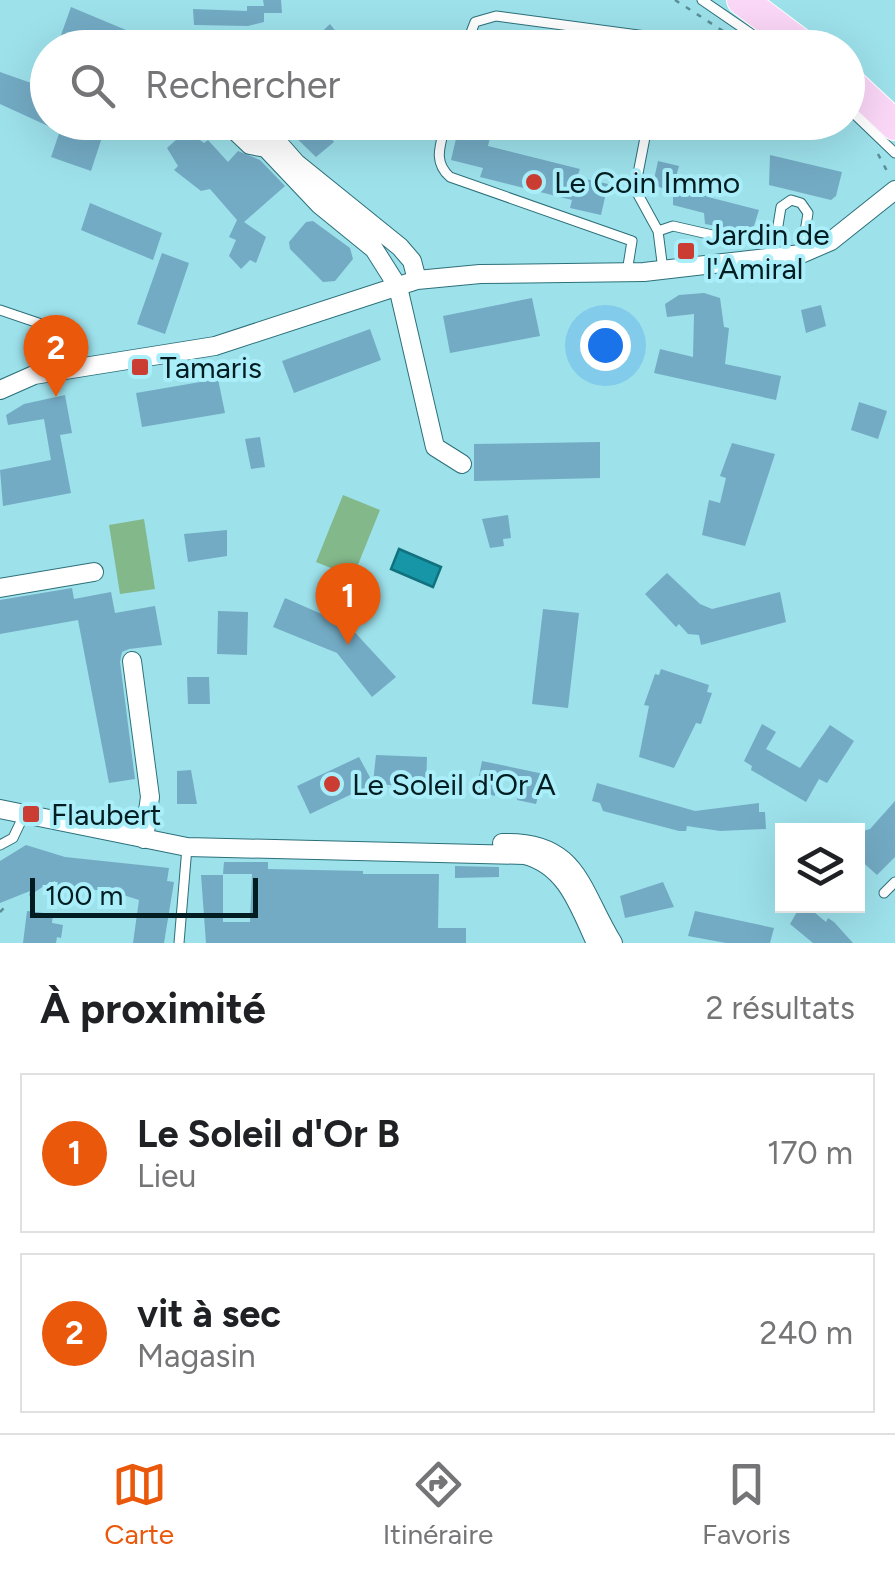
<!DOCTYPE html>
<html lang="fr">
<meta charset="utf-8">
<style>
body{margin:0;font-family:Figtree,sans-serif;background:#f2f2f2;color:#202124}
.controls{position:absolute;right:30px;bottom:30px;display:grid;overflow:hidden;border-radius:0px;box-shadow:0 10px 40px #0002}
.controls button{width:90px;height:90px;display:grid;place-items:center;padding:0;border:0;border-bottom:2px solid #e0e0e0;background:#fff;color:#202124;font:50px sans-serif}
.scale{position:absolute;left:30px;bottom:25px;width:228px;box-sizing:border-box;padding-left:10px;border:5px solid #011d21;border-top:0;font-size:28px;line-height:35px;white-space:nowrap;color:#011d21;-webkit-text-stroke:8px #aaeef9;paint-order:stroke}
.you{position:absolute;left:605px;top:345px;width:35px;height:35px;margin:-25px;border:8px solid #fff;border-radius:50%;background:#1a73e8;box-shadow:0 0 0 15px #1a73e833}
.badge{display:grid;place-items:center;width:65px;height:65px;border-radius:50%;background:#ea580c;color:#fff;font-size:32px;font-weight:700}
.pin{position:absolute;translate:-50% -82px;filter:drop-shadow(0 2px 5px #0008)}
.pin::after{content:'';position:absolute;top:52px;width:35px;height:30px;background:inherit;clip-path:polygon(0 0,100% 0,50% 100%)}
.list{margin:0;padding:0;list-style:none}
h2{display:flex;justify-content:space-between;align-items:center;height:130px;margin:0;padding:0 40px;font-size:42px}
h2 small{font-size:32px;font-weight:400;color:#757577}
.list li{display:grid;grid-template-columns:65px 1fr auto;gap:30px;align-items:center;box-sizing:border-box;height:160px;margin:0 20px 20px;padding:0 20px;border:2px solid #e0e0e0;border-radius:0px}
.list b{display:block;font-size:38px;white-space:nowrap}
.list p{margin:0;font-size:32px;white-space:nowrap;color:#757577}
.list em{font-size:32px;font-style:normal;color:#757577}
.icon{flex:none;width:55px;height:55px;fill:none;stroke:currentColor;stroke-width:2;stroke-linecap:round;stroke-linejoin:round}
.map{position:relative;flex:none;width:895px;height:943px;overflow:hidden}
.search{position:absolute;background:#fff;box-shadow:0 10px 40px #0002;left:30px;right:30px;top:30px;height:110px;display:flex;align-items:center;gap:25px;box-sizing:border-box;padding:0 35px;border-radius:55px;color:#757577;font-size:38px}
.sheet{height:490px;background:#fff}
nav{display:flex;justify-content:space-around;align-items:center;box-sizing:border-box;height:140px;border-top:2px solid #e0e0e0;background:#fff;font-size:28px;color:#757577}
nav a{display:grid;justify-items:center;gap:5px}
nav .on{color:#ea580c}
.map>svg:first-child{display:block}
</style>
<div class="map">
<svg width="895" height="943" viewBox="0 0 895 943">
<rect width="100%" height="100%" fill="#9de1eb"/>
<path fill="#83b88b" d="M 343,495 L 380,510 L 353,577 L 316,562 Z
M 144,519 L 155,589 L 120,594 L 109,525 Z"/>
<path fill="#1696a6" stroke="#10727e" stroke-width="2.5" d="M 399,549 L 441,567 L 433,587 L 391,569 Z"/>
<path fill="#73abc4" d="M 263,0 L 281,0 L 282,13 L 264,13 L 264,22 L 248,26 L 194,25 L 193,9 L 247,11 L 247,6 L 264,6 Z
M 71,7 L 138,35 L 134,48 L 96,48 L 61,35 Z
M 330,24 L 349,48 L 305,48 Z
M 517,31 L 565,43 L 564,48 L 479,48 L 482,33 L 514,40 Z
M 0,72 L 37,85 L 35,90 L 48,94 L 48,126 L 0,104 Z
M 63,122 L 107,122 L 91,171 L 51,157 Z
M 302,122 L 318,122 L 334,142 L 316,157 L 290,132 Z
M 187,130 L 204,143 L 208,140 L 228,162 L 238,151 L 260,160 L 285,186 L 244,222 L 266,237 L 256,263 L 250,260 L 241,269 L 229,256 L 236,240 L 229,237 L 237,220 L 210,189 L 201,191 L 174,170 L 178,166 L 167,148 Z
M 458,130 L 490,138 L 488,146 L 580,169 L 577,177 L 608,184 L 601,215 L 570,208 L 572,200 L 480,177 L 483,168 L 451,160 Z
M 770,155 L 842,172 L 836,196 L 831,200 L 769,185 Z
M 658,161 L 679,166 L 676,177 L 711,186 L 708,197 L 759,210 L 752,232 L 705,224 L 704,213 L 673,205 L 673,193 L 653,184 Z
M 90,203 L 162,233 L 153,260 L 81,230 Z
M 313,221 L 350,248 L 353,259 L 335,281 L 323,282 L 290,249 L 289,242 L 306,222 Z
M 162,253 L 189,263 L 165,334 L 137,324 Z
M 704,293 L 720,298 L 724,327 L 729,328 L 725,364 L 781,376 L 776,400 L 654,373 L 660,349 L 693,357 L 694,314 L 667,317 L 665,304 L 679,295 Z
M 532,298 L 540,336 L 450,353 L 443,316 Z
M 821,305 L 826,326 L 806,333 L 801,310 Z
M 370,329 L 381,360 L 294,393 L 282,361 Z
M 218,379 L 225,413 L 142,427 L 136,393 Z
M 65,395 L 72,433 L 60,435 L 71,493 L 3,506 L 0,470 L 51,460 L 44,419 L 8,425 L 6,415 L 24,404 Z
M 859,402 L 887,411 L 878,439 L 851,430 Z
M 260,437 L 265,467 L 251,469 L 245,439 Z
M 600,442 L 600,478 L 474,481 L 474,444 Z
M 732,443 L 775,454 L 745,546 L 702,535 L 709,500 L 720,503 L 726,478 L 720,476 Z
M 508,515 L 511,538 L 503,539 L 504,546 L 490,548 L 482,519 Z
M 227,530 L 227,556 L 188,562 L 184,534 Z
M 667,573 L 700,604 L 712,609 L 780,592 L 786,622 L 701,645 L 699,635 L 688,634 L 679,624 L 676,627 L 645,594 Z
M 72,588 L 74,599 L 111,592 L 115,613 L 155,606 L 162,645 L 129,649 L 122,652 L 120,662 L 135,779 L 109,783 L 78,620 L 0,634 L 0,600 Z
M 285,598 L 349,626 L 396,677 L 372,697 L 337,653 L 273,627 Z
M 543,609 L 579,613 L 568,708 L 532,704 Z
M 218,611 L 248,612 L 247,655 L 217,654 Z
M 661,669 L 709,685 L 707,692 L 712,693 L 701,724 L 696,723 L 674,768 L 639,757 L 649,706 L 644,705 L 655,674 L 659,675 Z
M 187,677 L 209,677 L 210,704 L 188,704 Z
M 762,724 L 776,732 L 766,749 L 800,768 L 830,725 L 854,741 L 827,783 L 819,779 L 806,802 L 751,770 L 752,766 L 744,761 Z
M 376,755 L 427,757 L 426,787 L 373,784 L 310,814 L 297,786 L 359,757 L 373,783 Z
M 482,761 L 544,774 L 536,804 L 517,800 L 516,779 L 495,780 L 495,796 L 476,791 Z
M 191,770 L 197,804 L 177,804 L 177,771 Z
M 597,783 L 695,811 L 759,803 L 759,812 L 765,812 L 766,829 L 720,831 L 687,826 L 686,831 L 679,831 L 603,811 L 600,803 L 592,801 Z
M 895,801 L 895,857 L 877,875 L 858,858 L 858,826 L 863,831 L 870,829 Z
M 26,845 L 65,857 L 169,868 L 167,881 L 174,882 L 164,943 L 133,943 L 139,900 L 117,893 L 83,888 L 82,893 L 44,886 L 29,896 L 30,891 L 0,903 L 0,861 Z
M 224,862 L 268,862 L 268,869 L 363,871 L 363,874 L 439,874 L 438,928 L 466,928 L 466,943 L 206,943 L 201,875 L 223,875 L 223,922 L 250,922 L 252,874 L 223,874 Z
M 455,866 L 499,867 L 499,877 L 455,878 Z
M 663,882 L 674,907 L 625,918 L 620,896 Z
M 808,907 L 826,922 L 828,918 L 834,922 L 853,943 L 813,943 L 790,924 L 798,910 L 802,913 Z
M 27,911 L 53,914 L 52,923 L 63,925 L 61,938 L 57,937 L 56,943 L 23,943 Z
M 695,911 L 774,928 L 770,943 L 726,943 L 688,936 Z"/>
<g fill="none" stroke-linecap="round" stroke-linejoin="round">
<g stroke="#2c707a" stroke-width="11">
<path id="service" d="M 702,0 L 772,48
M 465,48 L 475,22 L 496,16 L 668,39 L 697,37
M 848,108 L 895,153
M 446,122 C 441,144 432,161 450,177 L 632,241 L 627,272
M 648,122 L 635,189 L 658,231 L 663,270
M 658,231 L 673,226 L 721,237
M 773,256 L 781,207 L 791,200 L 801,203 L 808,213 L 802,251
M 0,310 L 59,330
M 0,845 L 13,838 L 24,815
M 884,893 L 895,882
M 179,943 L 187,847"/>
</g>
<g stroke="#2c707a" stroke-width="20">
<path id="minor" d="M 226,122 L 250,145 L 266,148 L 320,205 L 374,249 L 398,287 L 435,447 L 462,464
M 260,122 L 296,163 L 400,247 L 412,261 L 417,280
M 0,390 L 34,375 L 215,346 L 417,280 L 480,274 L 644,272 L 801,254 L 831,241 L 895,190
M 0,588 L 94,572
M 132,661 L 150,797 L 144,839
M 0,809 L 187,847 L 525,855 C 567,866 579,907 596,943
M 502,843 C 578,840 580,889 613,943"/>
</g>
<g stroke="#fff" stroke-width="32">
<path id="primary" d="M 742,0 L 806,48
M 848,81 L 895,125"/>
</g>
<path stroke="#5b8e95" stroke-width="2.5" stroke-dasharray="5 8" stroke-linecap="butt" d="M 675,0 L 737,40
M 878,154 L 888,173
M 0,912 L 9,903"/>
<use href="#service" stroke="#fff" stroke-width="9"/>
<use href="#minor" stroke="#fff" stroke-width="18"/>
<use href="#primary" stroke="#fad6f7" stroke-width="30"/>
</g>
<g fill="#cb3d32" stroke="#aaeef9" stroke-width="4">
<circle cx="534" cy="182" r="10"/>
<rect x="676" y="241" width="20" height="20" rx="5"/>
<rect x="130" y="357" width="20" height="20" rx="5"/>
<circle cx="332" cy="784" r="10"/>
<rect x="21" y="804" width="20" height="20" rx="5"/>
</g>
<g text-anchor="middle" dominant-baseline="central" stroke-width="8" stroke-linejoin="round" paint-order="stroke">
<g font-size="30" fill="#011d21" stroke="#aaeef9" text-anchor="start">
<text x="554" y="182">Le Coin Immo</text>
<text x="706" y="234">Jardin de<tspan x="706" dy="34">l'Amiral</tspan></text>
<text x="160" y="367">Tamaris</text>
<text x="352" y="784">Le Soleil d'Or A</text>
<text x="51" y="814">Flaubert</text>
</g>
</g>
</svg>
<div class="controls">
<button><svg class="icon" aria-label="layers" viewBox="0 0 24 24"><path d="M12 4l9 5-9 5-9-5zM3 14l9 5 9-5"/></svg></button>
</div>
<div class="scale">100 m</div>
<div class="you"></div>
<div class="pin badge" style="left:348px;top:645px">1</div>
<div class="pin badge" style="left:56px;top:397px">2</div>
<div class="search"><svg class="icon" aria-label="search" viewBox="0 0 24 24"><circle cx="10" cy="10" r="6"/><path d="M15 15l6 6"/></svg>Rechercher</div>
</div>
<section class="sheet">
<h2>À proximité<small>2 résultats</small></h2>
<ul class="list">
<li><span class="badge">1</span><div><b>Le Soleil d'Or B</b><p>Lieu</p></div><em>170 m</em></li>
<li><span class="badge">2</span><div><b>vit à sec</b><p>Magasin</p></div><em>240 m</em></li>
</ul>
</section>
<nav>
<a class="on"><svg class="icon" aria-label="map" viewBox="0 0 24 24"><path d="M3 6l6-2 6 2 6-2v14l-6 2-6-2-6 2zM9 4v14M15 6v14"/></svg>Carte</a>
<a><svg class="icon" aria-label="directions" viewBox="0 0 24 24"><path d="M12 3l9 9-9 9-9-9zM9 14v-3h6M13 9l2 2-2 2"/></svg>Itinéraire</a>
<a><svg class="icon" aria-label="saved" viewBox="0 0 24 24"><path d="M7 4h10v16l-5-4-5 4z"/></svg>Favoris</a>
</nav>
